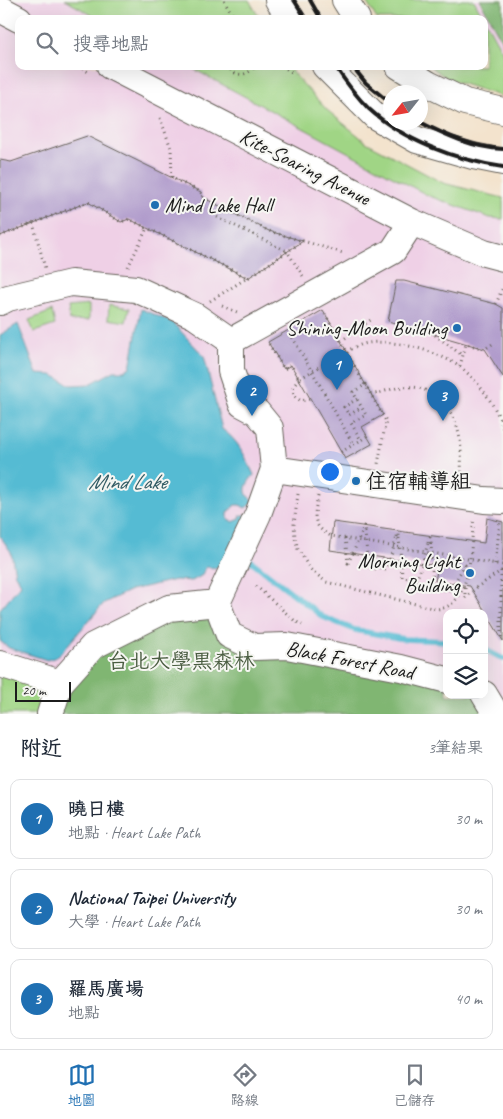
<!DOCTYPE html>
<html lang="zh-TW">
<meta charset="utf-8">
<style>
body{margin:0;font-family:Caveat,"LXGW WenKai TC",sans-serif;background:#f6f6f7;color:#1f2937}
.controls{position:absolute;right:15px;bottom:15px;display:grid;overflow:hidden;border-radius:10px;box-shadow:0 5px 20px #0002}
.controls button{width:45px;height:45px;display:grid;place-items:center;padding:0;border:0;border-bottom:1px solid #e0e1e3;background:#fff;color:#1f2937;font:25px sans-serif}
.compass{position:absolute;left:383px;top:85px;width:45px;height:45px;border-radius:50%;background:#fff;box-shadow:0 5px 20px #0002;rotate:239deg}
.scale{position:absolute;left:15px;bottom:12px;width:56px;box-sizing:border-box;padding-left:5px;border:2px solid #1c1c1c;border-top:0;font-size:14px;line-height:18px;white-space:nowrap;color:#1c1c1c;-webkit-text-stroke:4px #f6f6f2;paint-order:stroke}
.you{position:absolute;left:329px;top:471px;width:18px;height:18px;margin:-12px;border:4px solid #fff;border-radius:50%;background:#1a73e8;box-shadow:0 0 0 8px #1a73e833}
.badge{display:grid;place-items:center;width:32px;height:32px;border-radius:50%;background:#1f6fb2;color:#fff;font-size:16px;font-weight:700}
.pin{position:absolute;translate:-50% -41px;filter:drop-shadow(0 1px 2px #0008)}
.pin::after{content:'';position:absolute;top:26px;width:18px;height:15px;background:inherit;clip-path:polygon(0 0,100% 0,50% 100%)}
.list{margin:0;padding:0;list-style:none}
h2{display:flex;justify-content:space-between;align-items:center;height:65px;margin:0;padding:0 20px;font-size:21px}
h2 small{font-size:16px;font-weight:400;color:#747a83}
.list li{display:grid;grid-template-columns:32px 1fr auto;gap:15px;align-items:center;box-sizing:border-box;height:80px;margin:0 10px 10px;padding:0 10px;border:1px solid #e0e1e3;border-radius:10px}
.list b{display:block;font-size:19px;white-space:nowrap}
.list p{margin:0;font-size:16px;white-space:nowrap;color:#747a83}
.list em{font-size:16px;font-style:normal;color:#747a83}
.icon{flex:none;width:28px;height:28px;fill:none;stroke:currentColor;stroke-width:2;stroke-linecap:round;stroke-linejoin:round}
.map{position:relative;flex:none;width:503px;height:714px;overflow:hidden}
.search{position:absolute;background:#fff;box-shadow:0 5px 20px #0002;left:15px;right:15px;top:15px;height:55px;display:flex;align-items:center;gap:12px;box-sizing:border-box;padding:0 18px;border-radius:10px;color:#747a83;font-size:19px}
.sheet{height:335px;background:#fff}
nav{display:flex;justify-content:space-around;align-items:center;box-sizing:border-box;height:70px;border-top:1px solid #e0e1e3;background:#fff;font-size:14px;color:#747a83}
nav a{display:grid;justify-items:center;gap:2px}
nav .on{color:#1f6fb2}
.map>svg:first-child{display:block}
</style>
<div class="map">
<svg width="503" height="714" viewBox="0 0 503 714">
<rect width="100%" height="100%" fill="#f6f6f2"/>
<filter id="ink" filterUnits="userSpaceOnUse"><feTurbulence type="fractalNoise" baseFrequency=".02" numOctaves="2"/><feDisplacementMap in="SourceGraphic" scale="10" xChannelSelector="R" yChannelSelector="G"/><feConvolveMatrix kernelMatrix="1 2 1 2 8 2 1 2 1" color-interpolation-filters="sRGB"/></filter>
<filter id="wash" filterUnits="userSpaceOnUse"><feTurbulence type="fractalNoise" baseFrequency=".0096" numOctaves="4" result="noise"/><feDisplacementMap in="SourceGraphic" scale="20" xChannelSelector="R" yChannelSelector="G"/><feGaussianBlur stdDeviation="1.12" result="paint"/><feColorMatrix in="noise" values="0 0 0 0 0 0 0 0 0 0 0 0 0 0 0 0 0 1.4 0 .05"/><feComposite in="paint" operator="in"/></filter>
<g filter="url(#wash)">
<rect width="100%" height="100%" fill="#f3e3cd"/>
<path fill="#efd0e6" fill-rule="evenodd" d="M 0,0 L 65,0 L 99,19 L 19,19 L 19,66 L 188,66 L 429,196 L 490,218 L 503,219 L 503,714 L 0,714 ZM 447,613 L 484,613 L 484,695 L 447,695 Z
M 474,0 L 503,0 L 503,53 Z"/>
<path fill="#a0d585" stroke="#5e7850" d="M 65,0 L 249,0 L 260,19 L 99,19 Z
M 365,0 L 474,0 L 503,53 L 503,97 L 448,79 L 430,66 L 484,66 L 484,19 L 377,19 Z
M 188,66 L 288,66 L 293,73 L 327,110 L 366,142 L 443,183 L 503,198 L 503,219 L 490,218 L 429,196 Z
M 89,305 L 89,320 L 70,321 L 68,307 Z
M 109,305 L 129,309 L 126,322 L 108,319 Z
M 52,311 L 55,325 L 34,332 L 29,320 Z
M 0,664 L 60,683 L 50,714 L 0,714 Z"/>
<path fill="#80b672" stroke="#4e6947" d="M 480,0 L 503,0 L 503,43 Z
M 217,603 L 229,635 L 447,680 L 447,695 L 484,695 L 496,714 L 50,714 L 93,646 Z"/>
<path fill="#55bbd3" stroke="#386c78" d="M 141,309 L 172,322 L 204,356 L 222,429 C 239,441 245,456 254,475 C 244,486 242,494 255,502 L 245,508 L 240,505 L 235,505 L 228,513 L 228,519 L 233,522 L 240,519 L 241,515 L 248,515 L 221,566 L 216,568 L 206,567 L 201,576 L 192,581 L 175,580 L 131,590 L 104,603 L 60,654 L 57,657 L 47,660 L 9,648 L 0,641 L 0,609 L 21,584 L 15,574 L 11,552 L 0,536 L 0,335 L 18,324 L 37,374 L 52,375 L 71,385 L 90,384 L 114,371 L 124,371 L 130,367 Z"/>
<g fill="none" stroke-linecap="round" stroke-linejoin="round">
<path stroke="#55bbd3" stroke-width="5.5" d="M 246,557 L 323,617 L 355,630 L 404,639 L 447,641
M 484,649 L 503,659"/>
</g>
<g id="blocks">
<path fill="#af9acb" d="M 87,136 L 201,192 L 202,197 L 269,231 L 303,241 L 248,278 L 129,219 L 121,222 L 88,202 L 0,236 L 0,160 L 11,162 Z
M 396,281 L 404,281 L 496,304 L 503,308 L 503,377 L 485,349 L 388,321 Z
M 323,310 L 383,415 L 362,427 L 372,444 L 345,459 L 291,365 L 284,369 L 268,342 Z
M 487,518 L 503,522 L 503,641 L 470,586 L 435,581 L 438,566 L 330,550 L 333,522 L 484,543 Z"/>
</g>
</g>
<g filter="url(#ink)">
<use href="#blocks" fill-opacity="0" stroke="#67625a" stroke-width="1"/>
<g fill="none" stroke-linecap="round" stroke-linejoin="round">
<g stroke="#67625a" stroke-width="28">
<path id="minor" d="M 278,0 L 290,19
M 345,0 L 357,19
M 0,9 L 19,19
M 110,66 L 412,222 L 484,253 L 503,258
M 325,66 L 375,116 L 417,140 L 473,156 L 503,162
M 399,66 L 428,84 L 465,102 L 503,111
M 0,302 L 8,298 L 71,283 L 136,289 L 195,316 L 231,341 L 231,371 L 242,404 L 257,412 L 270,428 L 274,469 L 258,514 L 217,603
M 231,341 L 393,251 L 412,222
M 274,469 L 484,500 L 503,501
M 217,603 L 229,635 L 254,647 L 287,646 L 401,668 L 447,680
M 0,664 L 60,683 L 93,646 L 169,608 L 217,603
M 484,694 L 496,714
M 50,714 L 60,683"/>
</g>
<path stroke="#67625a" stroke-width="3" stroke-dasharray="1 4" stroke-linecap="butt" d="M 224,0 L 235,19
M 78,66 L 90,73
M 227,66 C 235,77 247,77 255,66
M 282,66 L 293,73
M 160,118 L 171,148 L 172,178 L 201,192 L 202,197 L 269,231 L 302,241
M 217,217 L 287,251
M 33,223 L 45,268
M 0,236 L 88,202 L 121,222 L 129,219 L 248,278 L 303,241 L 343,253
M 286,252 L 287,251 L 303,276
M 128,267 L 147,228
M 210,301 L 247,278
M 496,304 L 503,287
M 222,306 L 237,312
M 325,314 L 347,352
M 290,333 L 307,363
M 435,335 L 462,355
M 341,341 L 372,319
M 269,344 L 284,369 L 291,365 L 299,379 L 346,351 L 365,385 L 353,392 L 366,415 L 351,423 L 361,440 L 367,436
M 346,351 C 353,348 361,344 368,343 C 394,339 438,351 460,367 C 477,379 498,408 503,429
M 460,366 L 466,344 L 485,349 L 494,343
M 299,379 L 293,387 L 294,396 L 301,401 L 311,399
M 317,380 L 353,444
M 365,384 L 386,421 L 378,464
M 371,395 C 384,392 400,385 413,387 C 423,388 433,393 440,400 C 462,421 462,447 461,476
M 357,399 L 344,407 L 349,415 L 362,407
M 341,452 L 361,440
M 298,494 L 294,524 L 295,538 L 298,549 L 310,569 L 326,582 L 436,609 C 473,608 470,546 474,519
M 318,496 C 314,515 311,526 331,536 L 503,565
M 362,531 L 364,526 L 365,532
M 397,537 L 399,531 L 399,538
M 345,538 L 348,563 L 353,553
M 428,543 L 430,535 L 431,543
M 367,555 L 368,568 L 386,570 L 390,559
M 401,561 L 402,577 L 417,579 L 422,564
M 495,564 L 500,522
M 432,565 L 433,589 L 450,590 L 465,565 L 465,574
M 256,586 L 295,621 L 302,625
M 465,588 L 465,598 L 477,587 L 501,571 L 501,637"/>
<use href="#minor" stroke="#fff" stroke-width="26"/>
<path stroke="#1c1c1c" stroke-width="4" d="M 294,0 L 306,19
M 310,0 L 321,19
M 335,66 C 345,81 356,96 369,109 C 404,141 456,160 503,167
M 352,66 L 366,83 L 390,103
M 420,122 C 445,135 474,148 503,149"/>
<path stroke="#67625a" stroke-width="3" stroke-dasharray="1 4" stroke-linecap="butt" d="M 307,363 L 317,380
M 365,532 L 367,555
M 399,538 L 401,561
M 431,543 L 432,565
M 353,553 L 362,531
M 390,559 L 397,537
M 422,564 L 428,543"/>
</g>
</g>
<g fill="#1f6fb2" stroke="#f6f6f2" stroke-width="2">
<circle cx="155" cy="205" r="5"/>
<circle cx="457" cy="328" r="5"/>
<circle cx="356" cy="481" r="5"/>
<circle cx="470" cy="573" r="5"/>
</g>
<g text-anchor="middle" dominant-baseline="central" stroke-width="4" stroke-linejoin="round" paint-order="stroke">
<g font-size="21" fill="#1c1c1c" stroke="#f6f6f2">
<text transform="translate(305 167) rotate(27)">Kite-Soaring Avenue</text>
<text transform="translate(350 660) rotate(11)">Black Forest Road</text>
</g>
<g font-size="21" fill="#1c1c1c" stroke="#f6f6f2" text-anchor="start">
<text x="165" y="205">Mind Lake Hall</text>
<text x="447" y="328" text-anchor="end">Shining-Moon Building</text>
<text x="366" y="481">住宿輔導組</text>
<text x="460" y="561" text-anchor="end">Morning Light<tspan x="460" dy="24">Building</tspan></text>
</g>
<g font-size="21" fill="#4a5d41" stroke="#f6f6f2">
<text x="181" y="661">台北大學黒森林</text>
</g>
<g font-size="22" font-style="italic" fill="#335c65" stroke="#f6f6f2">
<text x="127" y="482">Mind Lake</text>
</g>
</g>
</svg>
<div class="controls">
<button><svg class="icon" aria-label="locate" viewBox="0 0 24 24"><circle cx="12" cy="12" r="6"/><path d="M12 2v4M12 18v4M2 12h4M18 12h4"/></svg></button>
<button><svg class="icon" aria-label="layers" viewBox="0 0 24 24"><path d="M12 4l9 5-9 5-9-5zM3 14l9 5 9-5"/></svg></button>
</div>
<svg class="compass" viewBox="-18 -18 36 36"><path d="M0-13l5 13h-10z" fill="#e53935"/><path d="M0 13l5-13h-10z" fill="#747a83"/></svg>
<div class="scale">20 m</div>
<div class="you"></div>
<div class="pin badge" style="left:337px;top:390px">1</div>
<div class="pin badge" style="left:252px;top:416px">2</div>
<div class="pin badge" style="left:443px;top:421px">3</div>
<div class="search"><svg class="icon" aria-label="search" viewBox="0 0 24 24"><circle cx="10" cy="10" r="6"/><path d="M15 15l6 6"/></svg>搜尋地點</div>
</div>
<section class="sheet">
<h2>附近<small>3筆結果</small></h2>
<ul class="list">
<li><span class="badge">1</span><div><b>曉日樓</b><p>地點 · Heart Lake Path</p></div><em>30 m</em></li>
<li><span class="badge">2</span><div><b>National Taipei University</b><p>大學 · Heart Lake Path</p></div><em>30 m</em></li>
<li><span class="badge">3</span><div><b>羅馬廣場</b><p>地點</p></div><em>40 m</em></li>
</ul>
</section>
<nav>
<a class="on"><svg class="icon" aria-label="map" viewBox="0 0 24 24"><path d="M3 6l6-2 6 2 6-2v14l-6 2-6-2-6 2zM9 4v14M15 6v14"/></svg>地圖</a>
<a><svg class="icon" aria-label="directions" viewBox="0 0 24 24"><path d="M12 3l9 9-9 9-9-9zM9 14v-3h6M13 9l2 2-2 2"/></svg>路線</a>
<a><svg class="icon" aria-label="saved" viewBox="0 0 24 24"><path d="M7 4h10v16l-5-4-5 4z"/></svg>已儲存</a>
</nav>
